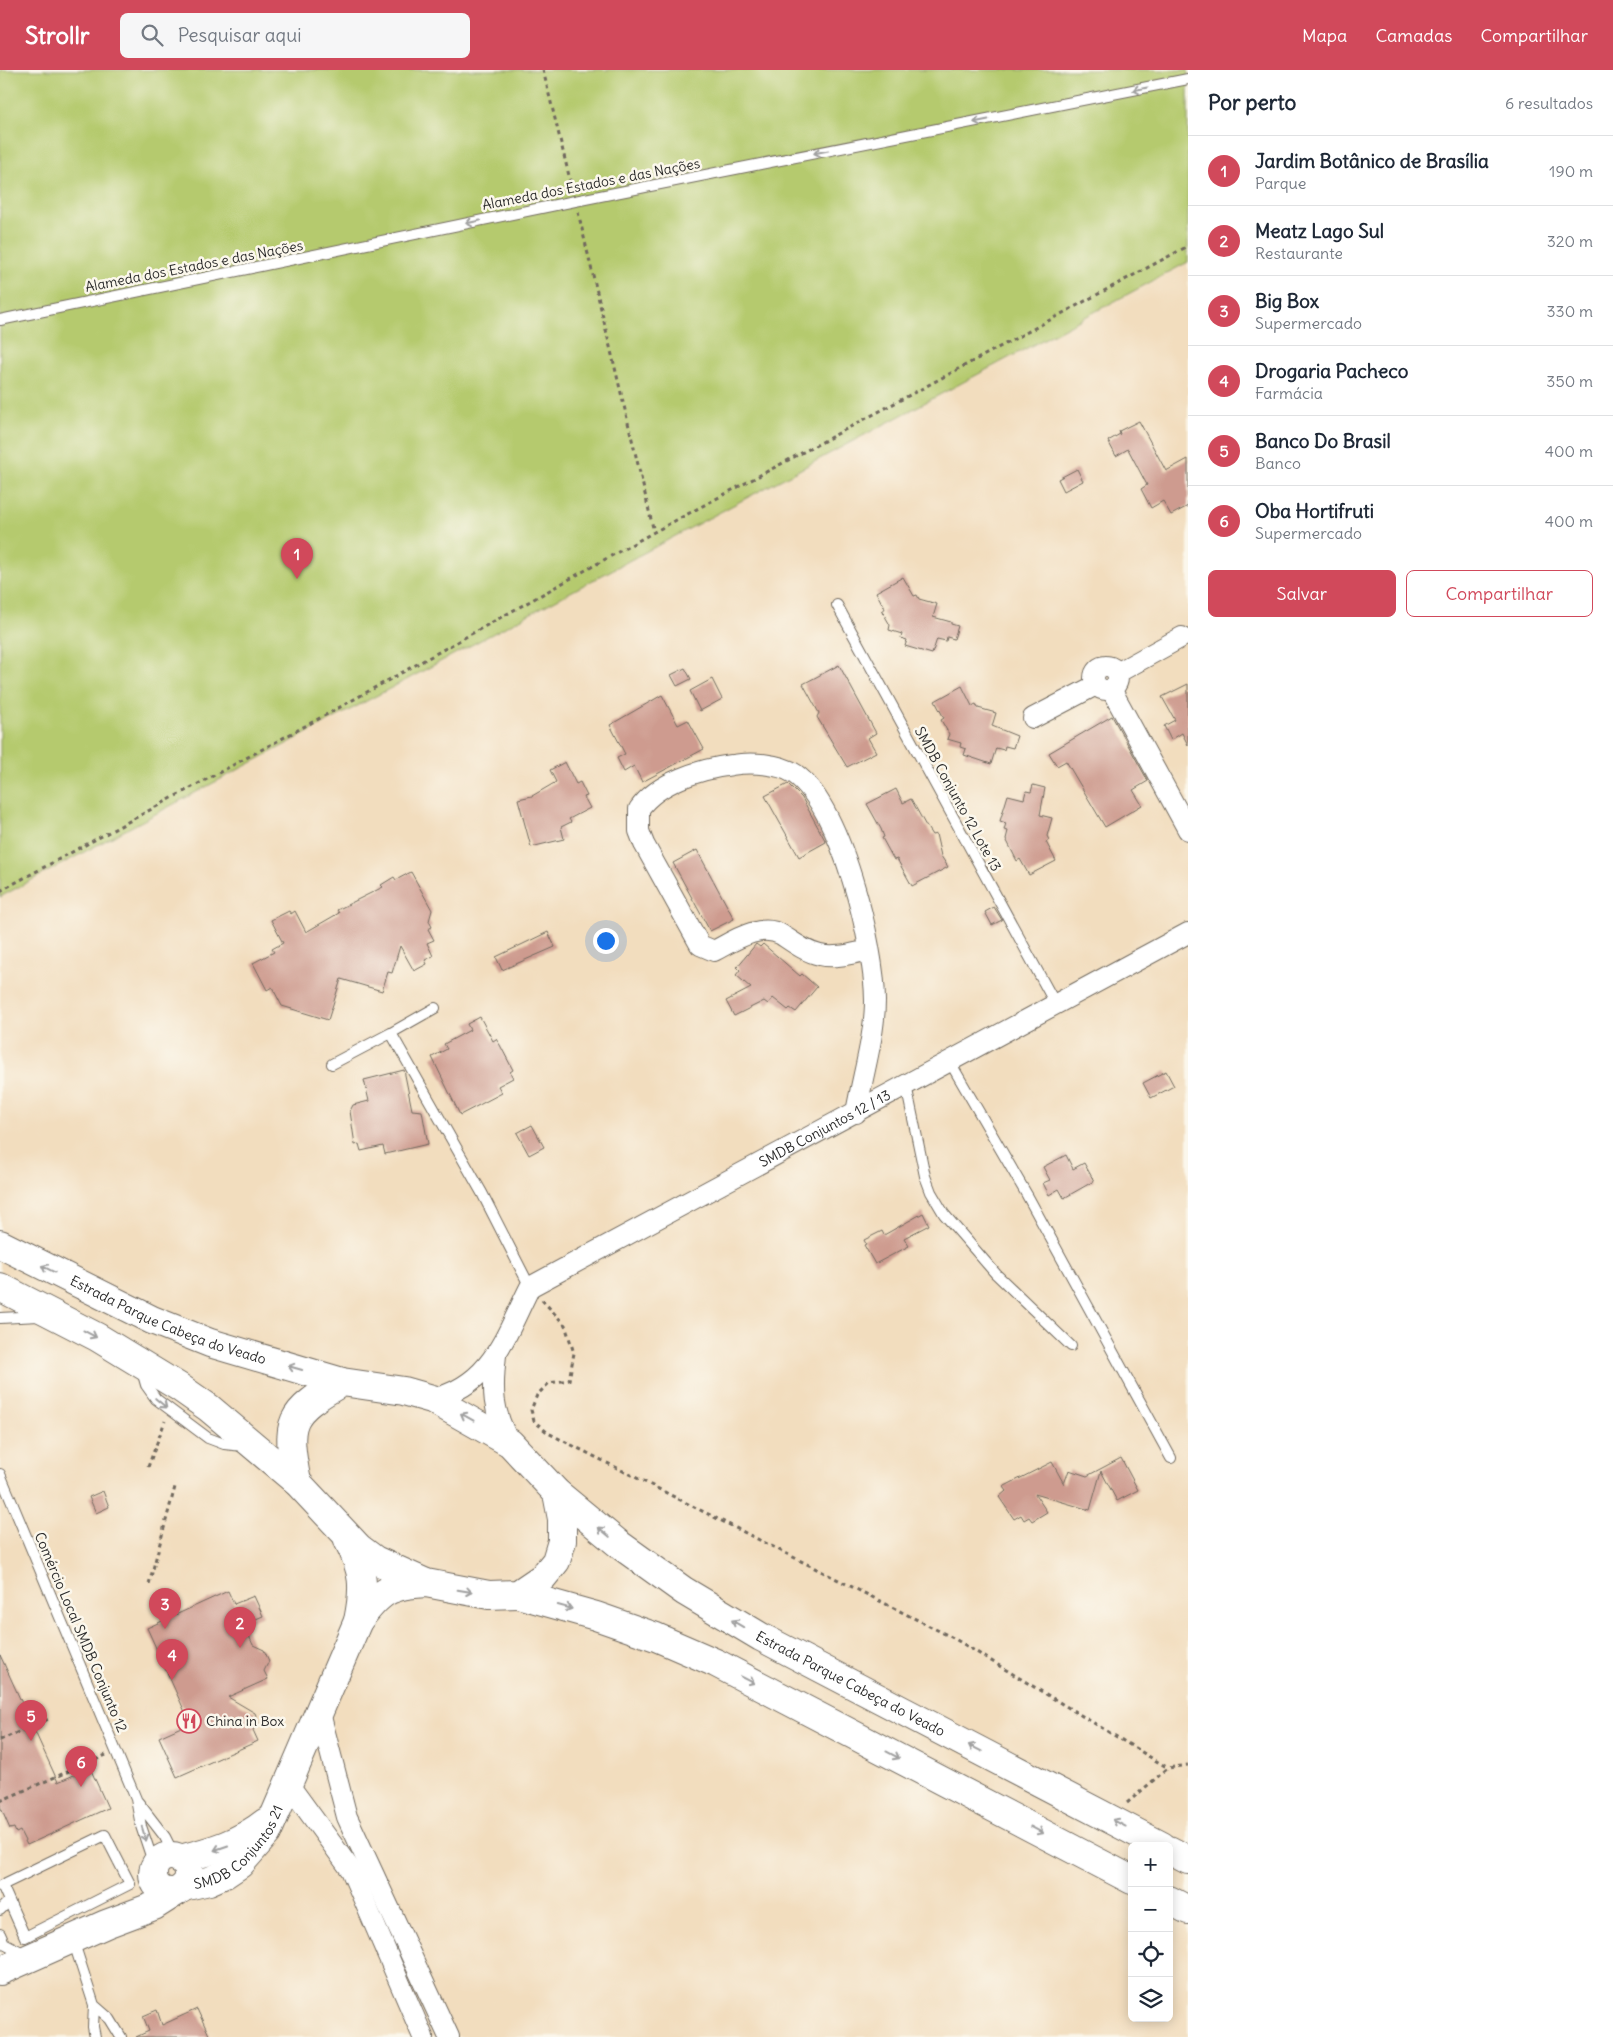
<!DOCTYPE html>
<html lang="pt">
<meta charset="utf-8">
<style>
body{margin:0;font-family:Delius,sans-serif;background:#f6f6f7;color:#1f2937}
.controls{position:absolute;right:15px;bottom:15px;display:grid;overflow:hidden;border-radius:8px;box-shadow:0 2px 12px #0003}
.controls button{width:45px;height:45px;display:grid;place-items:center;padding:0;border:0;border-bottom:1px solid #e0e1e3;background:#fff;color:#1f2937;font:25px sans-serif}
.you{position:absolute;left:605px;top:870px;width:18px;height:18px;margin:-12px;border:4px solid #fff;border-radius:50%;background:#1a73e8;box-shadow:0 0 0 8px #1a73e833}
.badge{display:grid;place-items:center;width:32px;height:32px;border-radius:50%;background:#d1495b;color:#fff;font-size:16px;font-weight:700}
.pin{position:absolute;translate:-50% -41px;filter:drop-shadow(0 1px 2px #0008)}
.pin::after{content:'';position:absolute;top:26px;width:18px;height:15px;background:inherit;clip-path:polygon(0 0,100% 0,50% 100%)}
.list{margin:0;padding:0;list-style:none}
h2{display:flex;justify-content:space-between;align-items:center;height:65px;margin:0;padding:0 20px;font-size:21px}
h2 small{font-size:16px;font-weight:400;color:#747a83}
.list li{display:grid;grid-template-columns:32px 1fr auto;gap:15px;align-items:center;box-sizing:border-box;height:70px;padding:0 20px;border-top:1px solid #e0e1e3}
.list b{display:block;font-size:19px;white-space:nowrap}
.list p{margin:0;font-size:16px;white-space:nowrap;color:#747a83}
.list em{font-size:16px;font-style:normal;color:#747a83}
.actions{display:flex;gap:10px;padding:15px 20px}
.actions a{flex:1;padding:11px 0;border:1px solid #d1495b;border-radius:8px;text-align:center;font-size:18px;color:#d1495b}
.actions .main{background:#d1495b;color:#fff}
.icon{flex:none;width:28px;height:28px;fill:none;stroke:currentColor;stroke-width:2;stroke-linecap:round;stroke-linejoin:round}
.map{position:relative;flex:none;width:1188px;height:1967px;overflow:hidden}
header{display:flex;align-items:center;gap:30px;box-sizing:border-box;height:70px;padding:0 25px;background:#d1495b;color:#fff}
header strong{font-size:24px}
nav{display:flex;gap:28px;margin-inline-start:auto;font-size:18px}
.search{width:350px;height:45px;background:#f6f6f7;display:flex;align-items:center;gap:12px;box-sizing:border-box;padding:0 18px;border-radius:8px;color:#747a83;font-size:19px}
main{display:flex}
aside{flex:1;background:#fff}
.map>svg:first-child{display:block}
</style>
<header>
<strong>Strollr</strong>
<div class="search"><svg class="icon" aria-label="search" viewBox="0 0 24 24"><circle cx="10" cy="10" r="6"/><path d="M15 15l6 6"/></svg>Pesquisar aqui</div>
<nav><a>Mapa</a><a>Camadas</a><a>Compartilhar</a></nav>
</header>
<main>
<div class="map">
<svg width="1188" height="1967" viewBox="0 0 1188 1967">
<rect width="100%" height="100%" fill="#fbf7ec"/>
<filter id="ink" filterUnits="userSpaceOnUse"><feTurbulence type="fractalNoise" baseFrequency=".02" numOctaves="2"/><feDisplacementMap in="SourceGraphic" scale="10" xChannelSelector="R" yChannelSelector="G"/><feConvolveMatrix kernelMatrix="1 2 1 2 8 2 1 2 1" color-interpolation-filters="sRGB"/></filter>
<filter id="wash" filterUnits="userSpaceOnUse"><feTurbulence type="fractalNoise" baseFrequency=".0096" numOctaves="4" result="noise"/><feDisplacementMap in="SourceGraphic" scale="20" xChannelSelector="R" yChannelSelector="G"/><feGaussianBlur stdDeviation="1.12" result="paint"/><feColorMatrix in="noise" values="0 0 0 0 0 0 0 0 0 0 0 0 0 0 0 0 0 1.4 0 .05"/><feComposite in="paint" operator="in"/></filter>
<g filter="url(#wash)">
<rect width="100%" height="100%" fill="#f2ddbe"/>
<path fill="#b5ca6e" stroke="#707a4c" d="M 0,0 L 1188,0 L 1188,192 L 0,827 Z"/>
<g id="blocks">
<path fill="#ce9b8f" d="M 1139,351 L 1166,401 L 1188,389 L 1188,436 L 1171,445 L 1163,431 L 1151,438 L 1141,419 L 1147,415 L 1128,379 L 1116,386 L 1108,371 L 1120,364 L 1119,361 Z
M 1077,399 L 1083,411 L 1064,421 L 1058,409 Z
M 903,507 L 914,526 L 917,525 L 919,529 L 937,534 L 933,547 L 951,552 L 951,554 L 958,556 L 954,569 L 947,567 L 946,571 L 937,569 L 932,584 L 905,576 L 907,570 L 901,568 L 902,564 L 889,560 L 890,555 L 882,541 L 885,539 L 876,522 Z
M 839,595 L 876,663 L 868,668 L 876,682 L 847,697 L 817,647 L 819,643 L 803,614 Z
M 685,598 L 691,609 L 677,616 L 671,605 Z
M 712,609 L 722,629 L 700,641 L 690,621 Z
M 1188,614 L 1188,675 L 1182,663 L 1171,670 L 1164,656 L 1175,650 L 1162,627 Z
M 962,616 L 972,636 L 976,634 L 978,638 L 996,643 L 992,656 L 1017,666 L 1013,678 L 1005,676 L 1004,680 L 996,678 L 991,694 L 964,685 L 966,679 L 960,677 L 961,673 L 947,669 L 949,664 L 941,650 L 944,648 L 935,631 Z
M 662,625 L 678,655 L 688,650 L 704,679 L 642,712 L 634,696 L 624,702 L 617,688 L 625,684 L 610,655 Z
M 1112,646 L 1148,711 L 1133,720 L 1142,735 L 1105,757 L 1066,691 L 1057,696 L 1049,683 Z
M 565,692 L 576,714 L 580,712 L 587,726 L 584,727 L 590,738 L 569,749 L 571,752 L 561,757 L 564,769 L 531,777 L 518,729 L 532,726 L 556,712 L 550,700 Z
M 788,714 L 802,728 L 826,772 L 799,787 L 765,726 Z
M 1033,715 L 1045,718 L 1040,745 L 1052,748 L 1047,766 L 1049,770 L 1046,772 L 1056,791 L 1029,805 L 1020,789 L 1017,791 L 1006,769 L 1008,761 L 1004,760 L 1006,753 L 1000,751 L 1008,725 L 1024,729 L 1026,721 L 1031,722 Z
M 896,719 L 903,733 L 911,729 L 926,756 L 932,765 L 936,764 L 941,786 L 948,797 L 912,816 L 897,789 L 894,790 L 882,768 L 884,767 L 881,759 L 867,734 Z
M 697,780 L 734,849 L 710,861 L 673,793 Z
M 411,802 L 432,840 L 429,851 L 432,857 L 428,859 L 434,870 L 427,873 L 433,886 L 425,890 L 427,894 L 414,901 L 400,876 L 392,903 L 388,902 L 382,921 L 341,909 L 328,950 L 282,936 L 272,917 L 267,920 L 253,893 L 274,882 L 272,879 L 283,873 L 271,850 L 289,841 L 291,844 L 295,841 L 306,862 L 339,843 L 337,840 L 383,817 L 381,815 L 394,807 L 396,810 Z
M 994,837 L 1002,850 L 992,855 L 985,842 Z
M 548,862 L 555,877 L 502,900 L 496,887 Z
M 756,874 L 760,877 L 763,874 L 800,906 L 802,904 L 817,917 L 796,942 L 790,938 L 788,940 L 773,928 L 768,934 L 764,931 L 734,946 L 726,931 L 751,918 L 736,905 L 740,900 L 737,897 Z
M 480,947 L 493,971 L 496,969 L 500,975 L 513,1000 L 510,1002 L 513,1008 L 498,1016 L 502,1023 L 460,1045 L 432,987 L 447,979 L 444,974 L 470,960 L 467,954 Z
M 404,1000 L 412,1040 L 422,1041 L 428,1074 L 385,1084 L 383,1076 L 361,1081 L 359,1074 L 355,1075 L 350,1041 L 353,1035 L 369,1031 L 364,1010 Z
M 1166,1001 L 1174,1016 L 1151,1028 L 1143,1013 Z
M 532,1055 L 544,1077 L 529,1085 L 517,1063 Z
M 1066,1085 L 1073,1099 L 1084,1093 L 1094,1111 L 1064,1128 L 1059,1119 L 1049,1125 L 1043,1113 L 1050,1110 L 1043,1097 Z
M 923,1143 L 929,1155 L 904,1168 L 909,1176 L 875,1194 L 864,1175 L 866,1174 L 864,1170 L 882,1161 L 884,1165 Z
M 1121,1388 L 1138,1420 L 1117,1431 L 1101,1401 L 1090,1440 L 1035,1424 L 1047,1442 L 1032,1451 L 1029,1447 L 1024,1450 L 1021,1445 L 1014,1449 L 999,1427 L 1006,1421 L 1003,1417 L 1052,1392 L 1064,1414 L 1069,1400 L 1087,1406 Z
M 103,1421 L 109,1437 L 96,1443 L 89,1427 Z
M 228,1521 L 234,1534 L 254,1526 L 263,1546 L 244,1554 L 253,1575 L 264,1580 L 269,1591 L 264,1601 L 268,1609 L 228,1627 L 255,1643 L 259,1653 L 253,1660 L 258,1671 L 177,1707 L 159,1667 L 190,1653 L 147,1558 Z
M 0,1585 L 58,1712 L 90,1698 L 108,1738 L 27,1775 L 20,1761 L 16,1763 L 14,1758 L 10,1759 L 0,1736 Z
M 197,1939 L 210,1967 L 136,1967 L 149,1961 L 143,1946 L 157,1940 L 162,1955 Z"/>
</g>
</g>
<g filter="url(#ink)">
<use href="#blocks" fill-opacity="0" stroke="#71695e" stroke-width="1"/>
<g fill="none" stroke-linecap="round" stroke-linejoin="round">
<g stroke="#71695e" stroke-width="12">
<path id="lane" d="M 0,250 L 575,131 L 1188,9
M 837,535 L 1056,935
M 435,938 L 391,963 L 482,1123 L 530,1217
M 950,992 L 1027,1125 L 1171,1388
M 332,994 L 391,963
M 906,1015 L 925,1106 L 931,1122 L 944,1144 L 996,1204 L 1071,1276
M 0,1248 L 39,1246
M 142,1301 L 146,1315 L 156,1329 L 208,1368 L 224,1374 L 243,1376
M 0,1404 L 136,1729 L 141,1756 L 155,1798
M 138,1732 L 165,1767 L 175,1787
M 0,1816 C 35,1799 70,1782 105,1765 L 130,1814 L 25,1867 L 2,1815
M 0,1840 L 9,1831
M 0,1864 L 4,1873 L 25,1884
M 73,1870 L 94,1935 L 93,1957 L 95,1967
M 94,1935 L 110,1949 L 121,1967"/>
</g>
<g stroke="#71695e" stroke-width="22">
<g id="street">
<circle cx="1106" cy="608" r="12"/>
<path d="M 1117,603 L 1182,567"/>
<path d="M 1111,619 L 1188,760"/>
<path d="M 1033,648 L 1096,615"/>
<path d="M 856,1043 C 862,1008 875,965 875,931 C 875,876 841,737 795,704 C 779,693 750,692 732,695 C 700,699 658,712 639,739 L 639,761 L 644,774 L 700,875 L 714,881 C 733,871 761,852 782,865 C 794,873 806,882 820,885 C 835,889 854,883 869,880"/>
<path d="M 496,1285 C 492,1321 492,1341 510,1373"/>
<path id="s1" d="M 432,1329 C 492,1315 505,1266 530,1217 L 1188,863"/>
<path d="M 320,1643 L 347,1747 L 449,1967"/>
<path d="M 289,1715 L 351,1800 L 423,1967"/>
</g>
</g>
<g stroke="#71695e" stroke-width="30">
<g id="secondary">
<path id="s2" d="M 0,1174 L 152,1250 L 210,1273 L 342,1312 L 404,1321 L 432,1329 L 510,1373 L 557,1423 L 620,1475 L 684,1521 L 761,1567 L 1162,1776"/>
<path d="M 0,1217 L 97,1267 L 179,1317 L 209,1338 L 297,1412 L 359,1478 L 375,1490 L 426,1513 L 489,1525 L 518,1524 L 543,1507 L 556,1491 L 562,1471 L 562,1449 L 557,1423"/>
<path d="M 297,1412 C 285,1351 288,1343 342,1312"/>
<path d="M 518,1524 L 596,1546 L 656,1567 L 716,1593 L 1132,1810"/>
<path d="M 358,1551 C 380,1522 388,1515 426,1513"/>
<path d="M 1169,1780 L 1188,1790"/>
<circle cx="171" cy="1804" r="18"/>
<path d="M 180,1789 C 212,1781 240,1773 266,1752"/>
<path id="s3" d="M 183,1817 L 209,1811 L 225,1804 L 240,1794 L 267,1763 L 358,1551 C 365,1517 364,1501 348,1470"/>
<path d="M 1169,1830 L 1188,1840"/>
<path d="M 0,1901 L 106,1854 L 154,1836 L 176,1822"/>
</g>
</g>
<path stroke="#71695e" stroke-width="3" stroke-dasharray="4 4" stroke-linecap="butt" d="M 543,0 L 572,118
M 578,142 L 654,462
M 0,821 L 333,641 L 654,462 L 1188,176
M 542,1230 L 565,1255 L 574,1283 L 569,1310 L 549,1313 L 537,1325 L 531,1340 L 534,1351 L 548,1363 L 955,1569 L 1168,1698
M 148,1397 L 165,1351
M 149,1514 L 175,1417
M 0,1670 L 51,1648
M 0,1731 L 106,1685
M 1127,1733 L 1168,1698 L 1188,1695"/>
<use href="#lane" stroke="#fff" stroke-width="10"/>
<use href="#street" stroke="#fff" stroke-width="20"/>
<use href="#secondary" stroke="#fff" stroke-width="28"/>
</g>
<defs><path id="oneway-shaft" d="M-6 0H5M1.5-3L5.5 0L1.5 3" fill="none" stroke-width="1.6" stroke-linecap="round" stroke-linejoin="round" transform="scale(1.25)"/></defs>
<g stroke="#a0a0a0">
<use href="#oneway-shaft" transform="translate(1140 19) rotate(169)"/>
<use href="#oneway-shaft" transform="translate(981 51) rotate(168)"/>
<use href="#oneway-shaft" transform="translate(821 82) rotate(169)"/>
<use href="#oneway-shaft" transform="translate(473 152) rotate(168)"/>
<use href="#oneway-shaft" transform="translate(48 1199) rotate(-153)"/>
<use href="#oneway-shaft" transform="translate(90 1264) rotate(28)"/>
<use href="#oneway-shaft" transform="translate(295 1298) rotate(-164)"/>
<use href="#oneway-shaft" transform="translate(161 1333) rotate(40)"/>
<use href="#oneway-shaft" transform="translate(467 1347) rotate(-151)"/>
<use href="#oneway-shaft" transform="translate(604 1462) rotate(-140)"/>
<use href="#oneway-shaft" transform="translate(465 1521) rotate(9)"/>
<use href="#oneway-shaft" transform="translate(565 1537) rotate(15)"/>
<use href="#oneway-shaft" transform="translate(738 1554) rotate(-149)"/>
<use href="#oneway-shaft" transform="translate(748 1610) rotate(27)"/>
<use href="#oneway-shaft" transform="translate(975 1678) rotate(-153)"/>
<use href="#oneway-shaft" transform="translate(893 1685) rotate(28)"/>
<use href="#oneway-shaft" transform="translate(1119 1753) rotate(-152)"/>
<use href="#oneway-shaft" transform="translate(1037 1760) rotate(28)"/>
<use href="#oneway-shaft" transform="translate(144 1764) rotate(73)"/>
<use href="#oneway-shaft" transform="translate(221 1778) rotate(161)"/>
</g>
</g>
<defs>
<g id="restaurant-ring" transform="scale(1.25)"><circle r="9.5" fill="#fbf7ec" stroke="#d1495b" stroke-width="1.5"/><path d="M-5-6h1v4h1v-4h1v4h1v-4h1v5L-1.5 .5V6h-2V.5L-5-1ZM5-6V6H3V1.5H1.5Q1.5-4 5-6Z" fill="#d1495b"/></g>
</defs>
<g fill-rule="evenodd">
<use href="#restaurant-ring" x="189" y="1651"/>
</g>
<g text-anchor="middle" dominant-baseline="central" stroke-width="5" stroke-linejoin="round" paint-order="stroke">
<g font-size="14" fill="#2b2b2b" stroke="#fbf7ec">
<text transform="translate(591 114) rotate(-11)">Alameda dos Estados e das Nações</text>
<text transform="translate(194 196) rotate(-11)">Alameda dos Estados e das Nações</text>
<text transform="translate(958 729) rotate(61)">SMDB Conjunto 12 Lote 13</text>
<text stroke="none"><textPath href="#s1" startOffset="490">SMDB Conjuntos 12 / 13</textPath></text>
<text stroke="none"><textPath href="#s2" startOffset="185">Estrada Parque Cabeça do Veado</textPath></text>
<text transform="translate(81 1562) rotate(67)">Comércio Local SMDB Conjunto 12</text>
<text stroke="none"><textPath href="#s2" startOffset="971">Estrada Parque Cabeça do Veado</textPath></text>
<text stroke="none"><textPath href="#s3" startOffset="72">SMDB Conjuntos 21</textPath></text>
</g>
<g font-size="14" fill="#2b2b2b" stroke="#fbf7ec" text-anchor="start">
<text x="206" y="1651">China in Box</text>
</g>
</g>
</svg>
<div class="controls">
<button>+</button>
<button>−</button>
<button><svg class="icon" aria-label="locate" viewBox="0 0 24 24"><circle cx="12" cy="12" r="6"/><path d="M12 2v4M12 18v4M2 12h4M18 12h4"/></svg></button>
<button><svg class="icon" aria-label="layers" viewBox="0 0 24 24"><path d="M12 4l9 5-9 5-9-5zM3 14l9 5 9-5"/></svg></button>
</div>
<div class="you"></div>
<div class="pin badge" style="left:297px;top:509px">1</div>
<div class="pin badge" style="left:240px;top:1578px">2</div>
<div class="pin badge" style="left:165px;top:1559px">3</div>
<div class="pin badge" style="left:172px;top:1610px">4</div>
<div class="pin badge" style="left:31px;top:1671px">5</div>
<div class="pin badge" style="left:81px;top:1717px">6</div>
</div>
<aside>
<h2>Por perto<small>6 resultados</small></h2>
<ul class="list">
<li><span class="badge">1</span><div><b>Jardim Botânico de Brasília</b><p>Parque</p></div><em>190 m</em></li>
<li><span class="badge">2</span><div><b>Meatz Lago Sul</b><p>Restaurante</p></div><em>320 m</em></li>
<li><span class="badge">3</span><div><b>Big Box</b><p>Supermercado</p></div><em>330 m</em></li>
<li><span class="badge">4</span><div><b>Drogaria Pacheco</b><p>Farmácia</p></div><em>350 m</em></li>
<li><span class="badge">5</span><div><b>Banco Do Brasil</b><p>Banco</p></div><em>400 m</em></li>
<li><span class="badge">6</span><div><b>Oba Hortifruti</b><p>Supermercado</p></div><em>400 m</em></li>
</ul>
<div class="actions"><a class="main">Salvar</a><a>Compartilhar</a></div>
</aside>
</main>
